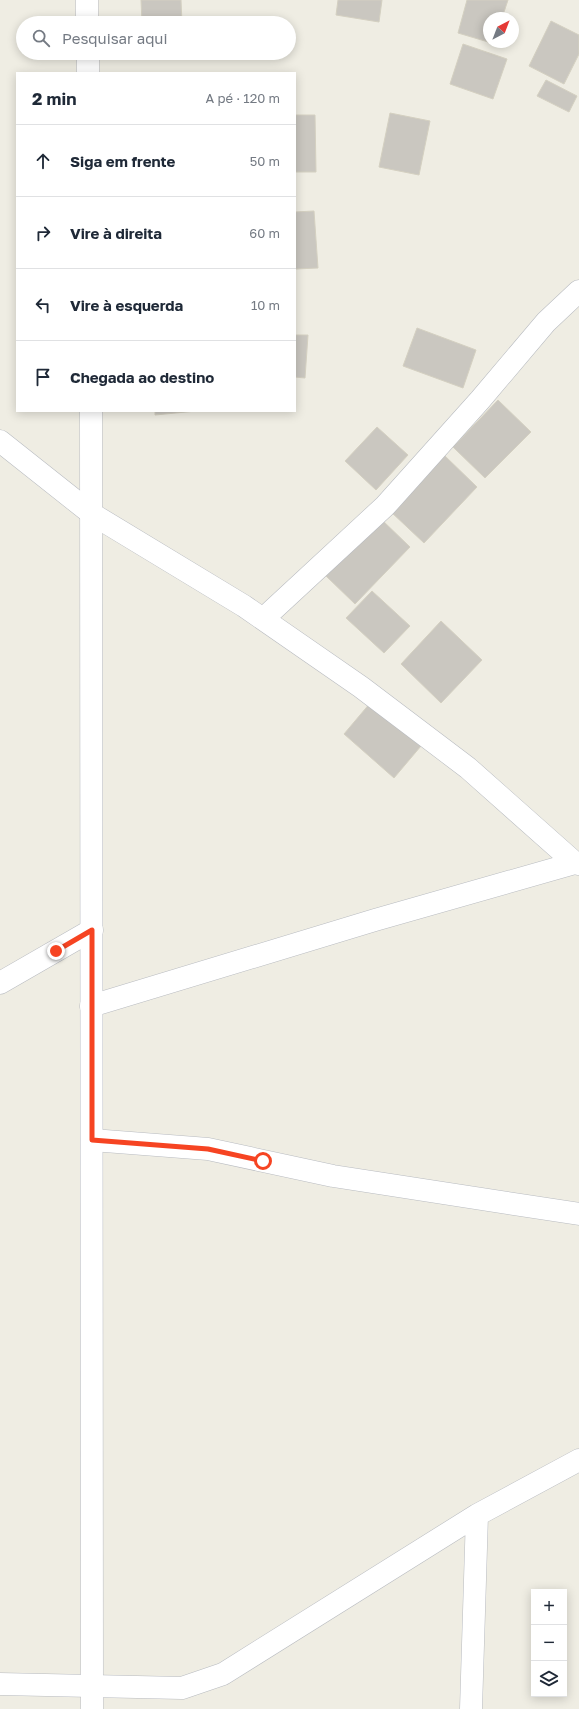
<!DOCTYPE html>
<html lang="pt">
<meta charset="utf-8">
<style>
body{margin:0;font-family:"Golos Text",sans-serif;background:#f2f2f3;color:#1f2937}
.controls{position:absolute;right:12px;bottom:12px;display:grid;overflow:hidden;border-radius:0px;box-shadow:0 2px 10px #0003}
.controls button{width:36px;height:36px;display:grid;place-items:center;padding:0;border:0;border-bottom:1px solid #e0e1e3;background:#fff;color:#1f2937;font:20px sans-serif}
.compass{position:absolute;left:483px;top:12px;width:36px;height:36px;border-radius:50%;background:#fff;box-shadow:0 2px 10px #0003;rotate:42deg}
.stop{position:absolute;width:12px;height:12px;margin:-9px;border:3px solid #f64422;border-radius:50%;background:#fff}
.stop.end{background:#f64422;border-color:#fff;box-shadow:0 1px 4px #0008}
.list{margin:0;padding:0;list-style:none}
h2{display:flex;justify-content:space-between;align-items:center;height:52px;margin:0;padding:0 16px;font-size:17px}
h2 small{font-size:13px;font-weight:400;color:#747a83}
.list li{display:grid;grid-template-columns:26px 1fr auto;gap:12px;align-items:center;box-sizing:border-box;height:72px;padding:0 16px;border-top:1px solid #e0e1e3}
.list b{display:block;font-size:15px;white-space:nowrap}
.list em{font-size:13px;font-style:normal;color:#747a83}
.icon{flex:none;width:22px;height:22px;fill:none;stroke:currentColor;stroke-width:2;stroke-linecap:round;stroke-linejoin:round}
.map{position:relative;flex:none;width:579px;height:1709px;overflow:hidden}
.search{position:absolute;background:#fff;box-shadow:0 2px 10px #0003;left:16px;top:16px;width:280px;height:44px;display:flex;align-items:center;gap:10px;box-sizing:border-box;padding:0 14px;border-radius:22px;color:#747a83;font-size:15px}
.panel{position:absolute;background:#fff;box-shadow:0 2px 10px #0003;left:16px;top:72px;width:280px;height:340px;border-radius:0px}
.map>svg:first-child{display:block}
</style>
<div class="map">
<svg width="579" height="1709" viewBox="0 0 579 1709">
<rect width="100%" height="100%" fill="#efede3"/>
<path fill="#cac7c0" stroke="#d4d0c1" d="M 141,0 L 181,0 L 182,23 L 142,23 Z
M 338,0 L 382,0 L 379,22 L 336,15 Z
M 467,0 L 508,0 L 502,18 L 489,18 L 489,42 L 495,42 L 495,44 L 458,33 Z
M 551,21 L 579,35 L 579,54 L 564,84 L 529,66 Z
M 463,44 L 507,59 L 493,99 L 450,84 Z
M 143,53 L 183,53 L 183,57 L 143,58 Z
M 546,80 L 577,96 L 569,112 L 537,96 Z
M 390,113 L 430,121 L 419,175 L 379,167 Z
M 295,115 L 315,115 L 316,172 L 295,172 Z
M 314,211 L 318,268 L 295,269 L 295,212 Z
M 417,328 L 476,350 L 463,388 L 403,366 Z
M 295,335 L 308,335 L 305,378 L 295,377 Z
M 498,400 L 531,432 L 485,478 L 453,447 Z
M 155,411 L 196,411 L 155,415 Z
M 377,427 L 408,455 L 376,490 L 345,461 Z
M 444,455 L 477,487 L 424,543 L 390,511 Z
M 381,519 L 410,547 L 355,604 L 326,576 Z
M 372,591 L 410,626 L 384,653 L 346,618 Z
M 441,621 L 482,660 L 441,703 L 401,664 Z
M 371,702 L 421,746 L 394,778 L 344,734 Z"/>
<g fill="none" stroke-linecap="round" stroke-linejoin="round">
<g stroke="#b8bbc0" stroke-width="23">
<path id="minor" d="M 0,441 L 92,514 L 244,606 L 361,687 L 468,768 L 575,863 L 579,864
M 263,619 L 385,506 L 480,400 L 546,322 L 579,291
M 0,983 L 92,930
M 91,1006 L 375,920 L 575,863
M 92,1140 L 208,1149 L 333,1176 L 579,1214
M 0,1684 L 182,1688 L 223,1674 L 477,1515 L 579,1460
M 471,1709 L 477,1515"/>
</g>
<g stroke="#b9bcc3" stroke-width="23">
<path id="secondary" d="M 87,0 L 87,23
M 88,53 L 88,73
M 91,411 L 92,1709"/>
</g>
<use href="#minor" stroke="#fff" stroke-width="22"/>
<use href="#secondary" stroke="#fff" stroke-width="22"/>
</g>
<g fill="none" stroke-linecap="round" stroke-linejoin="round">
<path stroke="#f64422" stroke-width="5" d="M 56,951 L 92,930 L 92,1140 L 208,1149 L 263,1161"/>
</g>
</svg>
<div class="controls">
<button>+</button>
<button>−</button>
<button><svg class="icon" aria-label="layers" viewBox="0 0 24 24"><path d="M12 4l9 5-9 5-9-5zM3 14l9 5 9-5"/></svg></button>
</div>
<svg class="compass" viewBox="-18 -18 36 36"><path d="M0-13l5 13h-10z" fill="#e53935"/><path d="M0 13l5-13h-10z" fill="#747a83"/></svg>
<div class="stop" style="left:263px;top:1161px"></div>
<div class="stop end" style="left:56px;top:951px"></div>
<div class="search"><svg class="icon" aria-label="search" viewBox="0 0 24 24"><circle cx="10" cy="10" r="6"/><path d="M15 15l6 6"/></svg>Pesquisar aqui</div>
<section class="panel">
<h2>2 min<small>A pé · 120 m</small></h2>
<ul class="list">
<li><svg class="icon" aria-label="ahead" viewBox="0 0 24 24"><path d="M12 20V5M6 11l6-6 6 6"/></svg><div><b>Siga em frente</b></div><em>50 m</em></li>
<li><svg class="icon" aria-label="right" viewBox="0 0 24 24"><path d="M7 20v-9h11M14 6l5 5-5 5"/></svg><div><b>Vire à direita</b></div><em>60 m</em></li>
<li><svg class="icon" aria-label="left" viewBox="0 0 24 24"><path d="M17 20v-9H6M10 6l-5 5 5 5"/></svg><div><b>Vire à esquerda</b></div><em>10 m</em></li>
<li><svg class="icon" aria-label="arrive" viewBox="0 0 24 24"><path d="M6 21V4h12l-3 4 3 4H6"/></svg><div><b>Chegada ao destino</b></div></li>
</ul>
</section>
</div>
